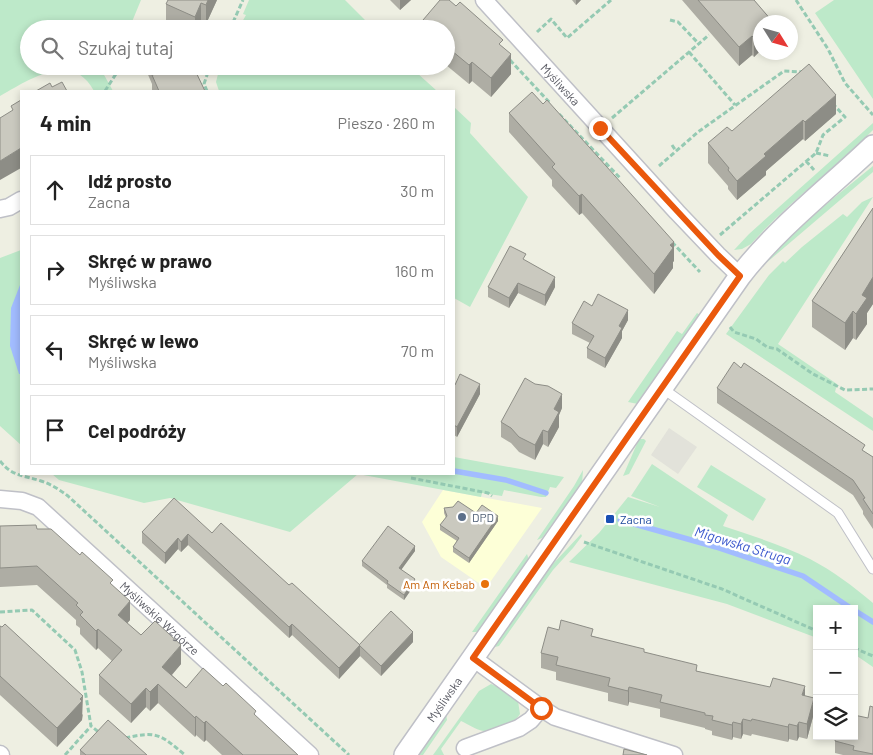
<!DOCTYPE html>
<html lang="pl">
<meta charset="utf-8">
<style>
body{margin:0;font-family:Barlow,sans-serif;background:#f2f2f2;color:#222}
.controls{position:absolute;right:15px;bottom:15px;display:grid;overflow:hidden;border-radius:0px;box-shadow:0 2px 8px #0003}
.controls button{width:45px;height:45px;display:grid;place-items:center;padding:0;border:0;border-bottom:1px solid #e0e0e0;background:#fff;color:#222;font:25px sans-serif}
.compass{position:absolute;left:753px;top:15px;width:45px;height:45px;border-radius:50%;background:#fff;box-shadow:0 2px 8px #0003;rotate:127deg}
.stop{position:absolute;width:15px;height:15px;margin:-11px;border:4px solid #ea580c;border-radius:50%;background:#fff}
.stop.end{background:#ea580c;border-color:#fff;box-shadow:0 1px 5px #0008}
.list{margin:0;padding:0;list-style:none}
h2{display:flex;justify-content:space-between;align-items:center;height:65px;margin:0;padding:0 20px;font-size:21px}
h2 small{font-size:16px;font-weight:400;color:#767676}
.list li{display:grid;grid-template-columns:32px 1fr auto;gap:15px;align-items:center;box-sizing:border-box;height:70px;margin:0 10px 10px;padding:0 10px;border:1px solid #e0e0e0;border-radius:0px}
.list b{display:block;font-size:19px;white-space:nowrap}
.list p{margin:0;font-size:16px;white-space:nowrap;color:#767676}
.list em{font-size:16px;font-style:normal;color:#767676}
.icon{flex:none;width:28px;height:28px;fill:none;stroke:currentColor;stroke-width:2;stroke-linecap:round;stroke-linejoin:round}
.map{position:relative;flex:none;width:873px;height:755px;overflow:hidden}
.search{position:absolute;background:#fff;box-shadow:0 2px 8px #0003;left:20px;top:20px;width:435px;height:55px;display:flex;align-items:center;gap:12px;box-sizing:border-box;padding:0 18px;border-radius:28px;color:#767676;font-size:19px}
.panel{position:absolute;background:#fff;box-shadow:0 2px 8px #0003;left:20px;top:90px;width:435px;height:385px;border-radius:0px}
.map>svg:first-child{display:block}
</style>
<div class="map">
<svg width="873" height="755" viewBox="0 0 873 755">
<rect width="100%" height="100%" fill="#eeefe2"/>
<path fill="#fdffd7" d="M 443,490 L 542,508 L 486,588 L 441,557 L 422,522 Z"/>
<path fill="#e2e2da" d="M 669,428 L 697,447 L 678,474 L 651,455 Z"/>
<path fill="#bde9c9" d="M 0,0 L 141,0 L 129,29 L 29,29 L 29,66 L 107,66 L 103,73 L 113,91 L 94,91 C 72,50 29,80 0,96 Z
M 249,0 L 345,0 L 374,29 L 238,29 L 246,15 L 243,14 Z
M 834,0 L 873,0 L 873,99 L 815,13 Z
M 220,66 L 413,66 L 416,72 L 437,91 L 219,91 L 216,82 Z
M 454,107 L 471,123 L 470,133 L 528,197 L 470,307 L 454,298 Z
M 873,123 L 873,130 C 834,170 788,202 751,244 L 742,249 L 734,250 L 749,234 Z
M 873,166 L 873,172 L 765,264 C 797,226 835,197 873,166 Z
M 873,197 L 778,344 L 837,384 L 835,392 L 873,418 L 873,431 L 726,334 L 769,275 L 783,261 L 785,263 L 802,247 L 843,214 L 847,217 L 862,202 Z
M 21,250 L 19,374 L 21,374 L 21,445 L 0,426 L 0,258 Z
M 697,313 L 700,315 L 638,404 L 628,402 L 677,331 L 682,334 Z
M 639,439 L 644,439 L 646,441 L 629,474 L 623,476 Z
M 454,457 L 564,477 L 556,488 L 550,487 L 546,497 L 541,497 L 504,490 L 502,496 L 482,493 L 481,497 L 358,474 L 290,532 L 170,498 L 144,503 L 59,480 L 52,474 L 454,474 Z
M 652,464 L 728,515 L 723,526 C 752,536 783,545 810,559 C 833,571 853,586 873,603 L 873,667 L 854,654 L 854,609 L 817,609 L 817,638 L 727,604 L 569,562 L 599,533 L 628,497 L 660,507 L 631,496 Z
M 711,465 L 766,499 L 753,521 L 697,487 Z
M 583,470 L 582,484 L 542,538 L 537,540 L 574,486 Z
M 581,534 L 582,536 L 573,548 L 553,570 L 499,646 L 495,647 L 496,643 L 550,567 Z
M 527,554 L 529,560 L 478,632 L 472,632 Z
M 491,684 L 498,687 L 518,701 L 520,714 C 514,724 496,732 484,731 C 476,730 468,724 461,721 L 441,749 L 444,755 L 433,755 L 479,691 Z
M 446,713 L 447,720 L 423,755 L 417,755 Z"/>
<path fill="#a2bcff" d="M 21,284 L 21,374 L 19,374 L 10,346 L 11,308 L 20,285 Z"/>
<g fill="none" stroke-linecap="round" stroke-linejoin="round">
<path stroke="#a2bcff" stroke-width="5.5" d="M 454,471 L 506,480 L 546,493
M 620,520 L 716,547 L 803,576 L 852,609
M 854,610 L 873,622"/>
<g stroke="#bfc0c7" stroke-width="11">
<path id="service" d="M 662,388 L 838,513 L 873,569"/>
</g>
<g stroke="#bfc0c7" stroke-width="19">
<g id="minor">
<path id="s1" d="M 484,0 L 677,212 L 718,255 L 740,276"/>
<path d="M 0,209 L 9,207 L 21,200"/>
<path id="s2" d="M 0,499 L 22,501 L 38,507 L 310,755"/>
<path d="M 473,658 L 541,708 L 555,717 L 674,755"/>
<path d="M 465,748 L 519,728 L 531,720 L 541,708"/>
<path d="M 0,754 L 1,755"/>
</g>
</g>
<g stroke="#bfc0c7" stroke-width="24">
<g id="tertiary">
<path id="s3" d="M 405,755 L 740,276 C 779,226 828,189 873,146"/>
</g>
</g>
<path stroke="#95cab3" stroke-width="3" stroke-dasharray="5 2.5" stroke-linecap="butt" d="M 796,0 L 828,49 L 845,83 L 873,115
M 670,20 L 678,22 L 699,44
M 230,29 L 243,0
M 537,32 L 551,19 L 567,38 L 611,0
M 689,52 L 735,105
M 510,60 L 550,103
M 105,91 L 121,66
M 207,91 L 204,84 L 210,66
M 559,114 L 620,178
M 612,118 L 709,35
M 672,145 L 676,151
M 816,153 L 830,156
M 806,161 L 814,170
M 659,166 L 698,132 L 784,71 L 803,72
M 720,235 L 816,153 L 823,135 L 845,117 L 834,105
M 672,242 L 700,272
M 730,327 L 734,332 L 756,339 L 767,347 L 777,349 L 813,374 L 845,390 L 873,389
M 0,461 C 13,477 23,475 41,481 C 51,484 60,490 68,496 L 349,755
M 411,478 L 488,493 L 492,496
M 584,542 L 722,589 L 817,631
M 0,612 L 32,610 L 75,650 L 82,672 L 91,726 L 100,733
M 854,648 L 873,656
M 125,738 C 157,731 160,734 185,755
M 65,755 L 91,726"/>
<use href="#service" stroke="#fff" stroke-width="9"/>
<use href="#minor" stroke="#fff" stroke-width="16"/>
<use href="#tertiary" stroke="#fff" stroke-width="21"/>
</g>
<path fill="#aeada4" d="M 217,0 L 206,24 L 201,22 L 198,29 L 178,29 L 166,24 L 166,4 Z
M 390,0 L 411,0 L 400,10 Z
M 572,0 L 581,0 L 576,5 Z
M 682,0 L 754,0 L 772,22 L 760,22 L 760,51 L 754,57 L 752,55 L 739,66 Z
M 423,20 L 503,47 L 511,74 L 491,97 L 472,81 L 469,84 L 446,65 L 446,29 L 423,29 Z
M 146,66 L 193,66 L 205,91 L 152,91 L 152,84 L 146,70 Z
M 509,113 L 674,261 L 673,262 L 673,268 L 654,294 L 582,213 L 579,215 L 552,186 L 552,180 L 509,132 Z
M 836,114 L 805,141 L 803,139 L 766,171 L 766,175 L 737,200 L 728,189 L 728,186 L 708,163 L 708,143 L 732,131 Z
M 873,208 L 873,304 L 867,313 L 867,324 L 856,340 L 853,338 L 845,350 L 812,327 L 812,301 Z
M 526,261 L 555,287 L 545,306 L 518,293 L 509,308 L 488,297 L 488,287 Z
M 592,306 L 628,320 L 622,331 L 622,338 L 605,368 L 587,358 L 587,348 L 590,343 L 572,334 L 572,323 Z
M 454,385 L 480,394 L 457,437 L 454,435 Z
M 717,388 L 865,452 L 873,457 L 873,529 L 863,514 L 863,511 L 853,495 L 717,403 Z
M 562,408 L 559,415 L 559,427 L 548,447 L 543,444 L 535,460 L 519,452 L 511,443 L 501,437 L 501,422 Z
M 444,508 L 476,513 L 498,521 L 469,563 L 453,552 L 453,547 L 457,541 L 440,530 L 440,525 L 446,518 L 444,513 Z
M 0,526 L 37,529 L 113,586 L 130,620 L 127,623 L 141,635 L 181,664 L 172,675 L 186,688 L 256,717 L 298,755 L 222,755 L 206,740 L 204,742 L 196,735 L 195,737 L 158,703 L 150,711 L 146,707 L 131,723 L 99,694 L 99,675 L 112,661 L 98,648 L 96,650 L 80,634 L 80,628 L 76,625 L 76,620 L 37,585 L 0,587 Z
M 142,532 L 212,533 L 289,585 L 359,645 L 413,642 L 381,676 L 360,656 L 339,679 L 292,635 L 289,638 L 188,545 L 181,552 L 178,549 L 165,564 L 142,543 Z
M 415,551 L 401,569 L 415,584 L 404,600 L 387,588 L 387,585 L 362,566 L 362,561 Z
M 0,626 L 83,715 L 82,720 L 57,747 L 0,695 Z
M 559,630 L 593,636 L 644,652 L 697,671 L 805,696 L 814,713 L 807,739 L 799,737 L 797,741 L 789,739 L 788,742 L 752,734 L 751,736 L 743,734 L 741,739 L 733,737 L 732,740 L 712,735 L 712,731 L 705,729 L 705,728 L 660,717 L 660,709 L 629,702 L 628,706 L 608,701 L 608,693 L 556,680 L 556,672 L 541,668 L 541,653 Z
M 873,707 L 873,755 L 843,755 L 835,753 L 835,741 L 868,718 Z
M 80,750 L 147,755 L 80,755 Z"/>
<path fill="#8d8d86" d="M 208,0 L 217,0 L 206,24 L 206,5 Z
M 400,0 L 411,0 L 400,10 Z
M 576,0 L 581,0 L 576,5 Z
M 201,3 L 201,22 L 198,29 L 195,29 L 195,17 Z
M 760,32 L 760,51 L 754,57 L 754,38 Z
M 752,36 L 752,55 L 739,66 L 739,47 Z
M 511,54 L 511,74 L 491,97 L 491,78 Z
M 472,62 L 472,81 L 469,84 L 469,65 Z
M 836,95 L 836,114 L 805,141 L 805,122 Z
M 803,120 L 803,139 L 766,171 L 766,175 L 737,200 L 737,181 L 764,154 Z
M 21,148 L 21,168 L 0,180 L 0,161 Z
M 582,194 L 582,213 L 579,215 L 579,196 Z
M 674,242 L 674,261 L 673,262 L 673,268 L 654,294 L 654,274 L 670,245 Z
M 555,277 L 555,287 L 545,306 L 545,295 Z
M 873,277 L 873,304 L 867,313 L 867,324 L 856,340 L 856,314 L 862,295 Z
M 518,283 L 518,293 L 509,308 L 509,298 Z
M 628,310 L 628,320 L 622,331 L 622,338 L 605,368 L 605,358 L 619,326 Z
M 853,311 L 853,338 L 845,350 L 845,323 Z
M 480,384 L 480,394 L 457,437 L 457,427 Z
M 562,394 L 562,408 L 559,415 L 559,427 L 548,447 L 548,432 L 554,409 Z
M 543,430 L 543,444 L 535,460 L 535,445 Z
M 498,516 L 498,521 L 469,563 L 469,558 Z
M 188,534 L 188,545 L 181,552 L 181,542 Z
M 178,538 L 178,549 L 165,564 L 165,553 Z
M 415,546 L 415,551 L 399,573 L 399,568 Z
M 415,579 L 415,584 L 404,600 L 404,595 Z
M 130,601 L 130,620 L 118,634 L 118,615 Z
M 292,624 L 292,635 L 289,638 L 289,627 Z
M 98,629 L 98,648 L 96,650 L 96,631 Z
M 413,632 L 413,642 L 381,676 L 381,666 Z
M 181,645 L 181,664 L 162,686 L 162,667 Z
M 360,645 L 360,656 L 339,679 L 339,668 Z
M 158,684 L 158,703 L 150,711 L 150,692 Z
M 805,686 L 805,701 L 802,695 Z
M 629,687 L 629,702 L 628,706 L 628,691 Z
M 146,688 L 146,707 L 131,723 L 131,704 Z
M 83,696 L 82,720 L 57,747 L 57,728 Z
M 814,698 L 814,713 L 807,739 L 807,724 Z
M 196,716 L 196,735 L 195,737 L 195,718 Z
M 743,719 L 743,734 L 741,739 L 741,724 Z
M 206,721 L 206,740 L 204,742 L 204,723 Z
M 733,722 L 733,737 L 732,740 L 732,725 Z
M 799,722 L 799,737 L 797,741 L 797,726 Z
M 789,724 L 789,739 L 788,742 L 788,727 Z"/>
<path fill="#cac9bf" stroke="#8d8d86" d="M 168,0 L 208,0 L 206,5 L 201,3 L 195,17 L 166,4 Z
M 440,0 L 449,0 L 456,6 L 460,2 L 503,40 L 499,44 L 511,54 L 491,78 L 472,62 L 469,65 L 446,46 L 446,29 L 434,29 L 423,20 Z
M 698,0 L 754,0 L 772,21 L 771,22 L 760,22 L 760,32 L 754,38 L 752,36 L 739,47 Z
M 809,64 L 836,95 L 805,122 L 803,120 L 764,154 L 766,156 L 737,181 L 728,170 L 729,168 L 708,143 L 727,127 L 732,131 Z
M 153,66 L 193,66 L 205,91 L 159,91 L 152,75 L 156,74 Z
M 62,82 L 67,91 L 36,91 L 50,83 L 52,87 Z
M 532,92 L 543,104 L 547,100 L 674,242 L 670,245 L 673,248 L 654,274 L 582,194 L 579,196 L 552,167 L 555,164 L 509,113 Z
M 21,100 L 21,148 L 0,161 L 0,118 L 13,110 L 11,106 Z
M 873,208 L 873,277 L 862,295 L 867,298 L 856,314 L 853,311 L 845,323 L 812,301 Z
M 510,246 L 526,254 L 523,259 L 555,277 L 545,295 L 518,283 L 509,298 L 488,287 Z
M 598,294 L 628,310 L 619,326 L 622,328 L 605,358 L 587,348 L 594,336 L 572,323 L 584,301 L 592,306 Z
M 734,362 L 741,368 L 744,363 L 865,445 L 862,450 L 873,457 L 873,514 L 863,499 L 865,498 L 853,480 L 717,388 Z
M 460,374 L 480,384 L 457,427 L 454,425 L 454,385 L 455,385 Z
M 525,378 L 535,384 L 548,386 L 562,394 L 554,409 L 559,412 L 548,432 L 543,430 L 535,445 L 519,437 L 511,428 L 501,422 Z
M 174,498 L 212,533 L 221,523 L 289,585 L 292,583 L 360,645 L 339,668 L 292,624 L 289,627 L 188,534 L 181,542 L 178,538 L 165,553 L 142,532 Z
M 458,501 L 476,513 L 482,505 L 498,516 L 469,558 L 453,547 L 459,538 L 440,525 L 447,516 L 444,508 L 453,507 Z
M 36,525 L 37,529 L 51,529 L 80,555 L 82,552 L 113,580 L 110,583 L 130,601 L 118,615 L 141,635 L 155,621 L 181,645 L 162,667 L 186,688 L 203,668 L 223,686 L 226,683 L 256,711 L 254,714 L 298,755 L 243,755 L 206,721 L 204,723 L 196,716 L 195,718 L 158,684 L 150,692 L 146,688 L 131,704 L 99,675 L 122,650 L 98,629 L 96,631 L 80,615 L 83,612 L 76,605 L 78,603 L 37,566 L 0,568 L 0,526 Z
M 388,526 L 415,546 L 399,568 L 415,579 L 404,595 L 387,583 L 388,581 L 362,561 Z
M 391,611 L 413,632 L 381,666 L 359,645 Z
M 561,620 L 593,629 L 591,636 L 644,649 L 644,652 L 697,665 L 696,671 L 770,687 L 773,678 L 805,686 L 802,695 L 814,698 L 807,724 L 799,722 L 797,726 L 789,724 L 788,727 L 752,719 L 751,721 L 743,719 L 741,724 L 733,722 L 732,725 L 712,720 L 713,716 L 705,715 L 705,713 L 660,702 L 662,695 L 629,687 L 628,691 L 608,686 L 610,678 L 556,665 L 558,657 L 541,653 L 548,627 L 559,630 Z
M 5,624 L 83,696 L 80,699 L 82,701 L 57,728 L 0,676 L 0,626 L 2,627 Z
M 870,706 L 873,707 L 873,754 L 853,750 L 854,746 L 835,741 L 836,736 L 854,736 L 854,715 L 868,718 Z
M 108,720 L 147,755 L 86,755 L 80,750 Z
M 624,749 L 647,755 L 623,755 Z"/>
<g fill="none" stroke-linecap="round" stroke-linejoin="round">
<path stroke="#ea580c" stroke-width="6" d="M 541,708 L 473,658 L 740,276 L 718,255 L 600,128"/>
</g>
<circle fill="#5c6f8a" stroke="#fff" stroke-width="2" cx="462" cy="517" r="5"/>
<rect fill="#1a4fb4" stroke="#fff" stroke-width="2" x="605" y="514" width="10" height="10" rx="2.5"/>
<circle fill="#e8710a" stroke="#fff" stroke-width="2" cx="485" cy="584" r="5"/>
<g text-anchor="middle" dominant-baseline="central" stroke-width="5" stroke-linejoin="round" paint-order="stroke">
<g font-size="12" fill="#5b5c65" stroke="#fff">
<text stroke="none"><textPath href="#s1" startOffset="114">Myśliwska</textPath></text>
<text stroke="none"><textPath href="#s2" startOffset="204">Myśliwskie Wzgórze</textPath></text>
<text stroke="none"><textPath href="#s3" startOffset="68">Myśliwska</textPath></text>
</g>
<g font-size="12" fill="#4e5e75" stroke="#fff" text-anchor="start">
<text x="472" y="517">DPD</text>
</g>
<g font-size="12" fill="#164399" stroke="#fff" text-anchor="start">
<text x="620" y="519">Zacna</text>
</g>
<g font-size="12" fill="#c56008" stroke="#fff" text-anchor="end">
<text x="475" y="584">Am Am Kebab</text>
</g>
<g font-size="14" font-style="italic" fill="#3b58cd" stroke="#fff">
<text transform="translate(743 545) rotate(17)">Migowska Struga</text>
</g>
</g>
</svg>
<div class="controls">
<button>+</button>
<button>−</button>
<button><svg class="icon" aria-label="layers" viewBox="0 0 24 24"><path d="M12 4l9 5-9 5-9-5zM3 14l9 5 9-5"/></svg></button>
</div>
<svg class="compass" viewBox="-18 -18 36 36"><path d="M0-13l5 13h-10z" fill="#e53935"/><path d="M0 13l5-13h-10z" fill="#767676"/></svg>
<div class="stop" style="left:541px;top:708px"></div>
<div class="stop end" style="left:600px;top:128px"></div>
<div class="search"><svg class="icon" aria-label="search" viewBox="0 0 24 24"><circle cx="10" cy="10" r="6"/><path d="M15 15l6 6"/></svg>Szukaj tutaj</div>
<section class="panel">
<h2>4 min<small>Pieszo · 260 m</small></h2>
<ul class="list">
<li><svg class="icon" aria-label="ahead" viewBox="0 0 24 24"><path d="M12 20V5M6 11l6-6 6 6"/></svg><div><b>Idź prosto</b><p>Zacna</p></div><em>30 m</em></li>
<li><svg class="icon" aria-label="right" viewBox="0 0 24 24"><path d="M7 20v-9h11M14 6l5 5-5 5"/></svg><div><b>Skręć w prawo</b><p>Myśliwska</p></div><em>160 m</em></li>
<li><svg class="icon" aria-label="left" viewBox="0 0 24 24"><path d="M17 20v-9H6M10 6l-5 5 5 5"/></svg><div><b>Skręć w lewo</b><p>Myśliwska</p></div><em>70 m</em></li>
<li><svg class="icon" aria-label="arrive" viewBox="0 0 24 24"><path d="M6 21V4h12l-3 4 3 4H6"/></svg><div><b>Cel podróży</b></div></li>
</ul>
</section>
</div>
